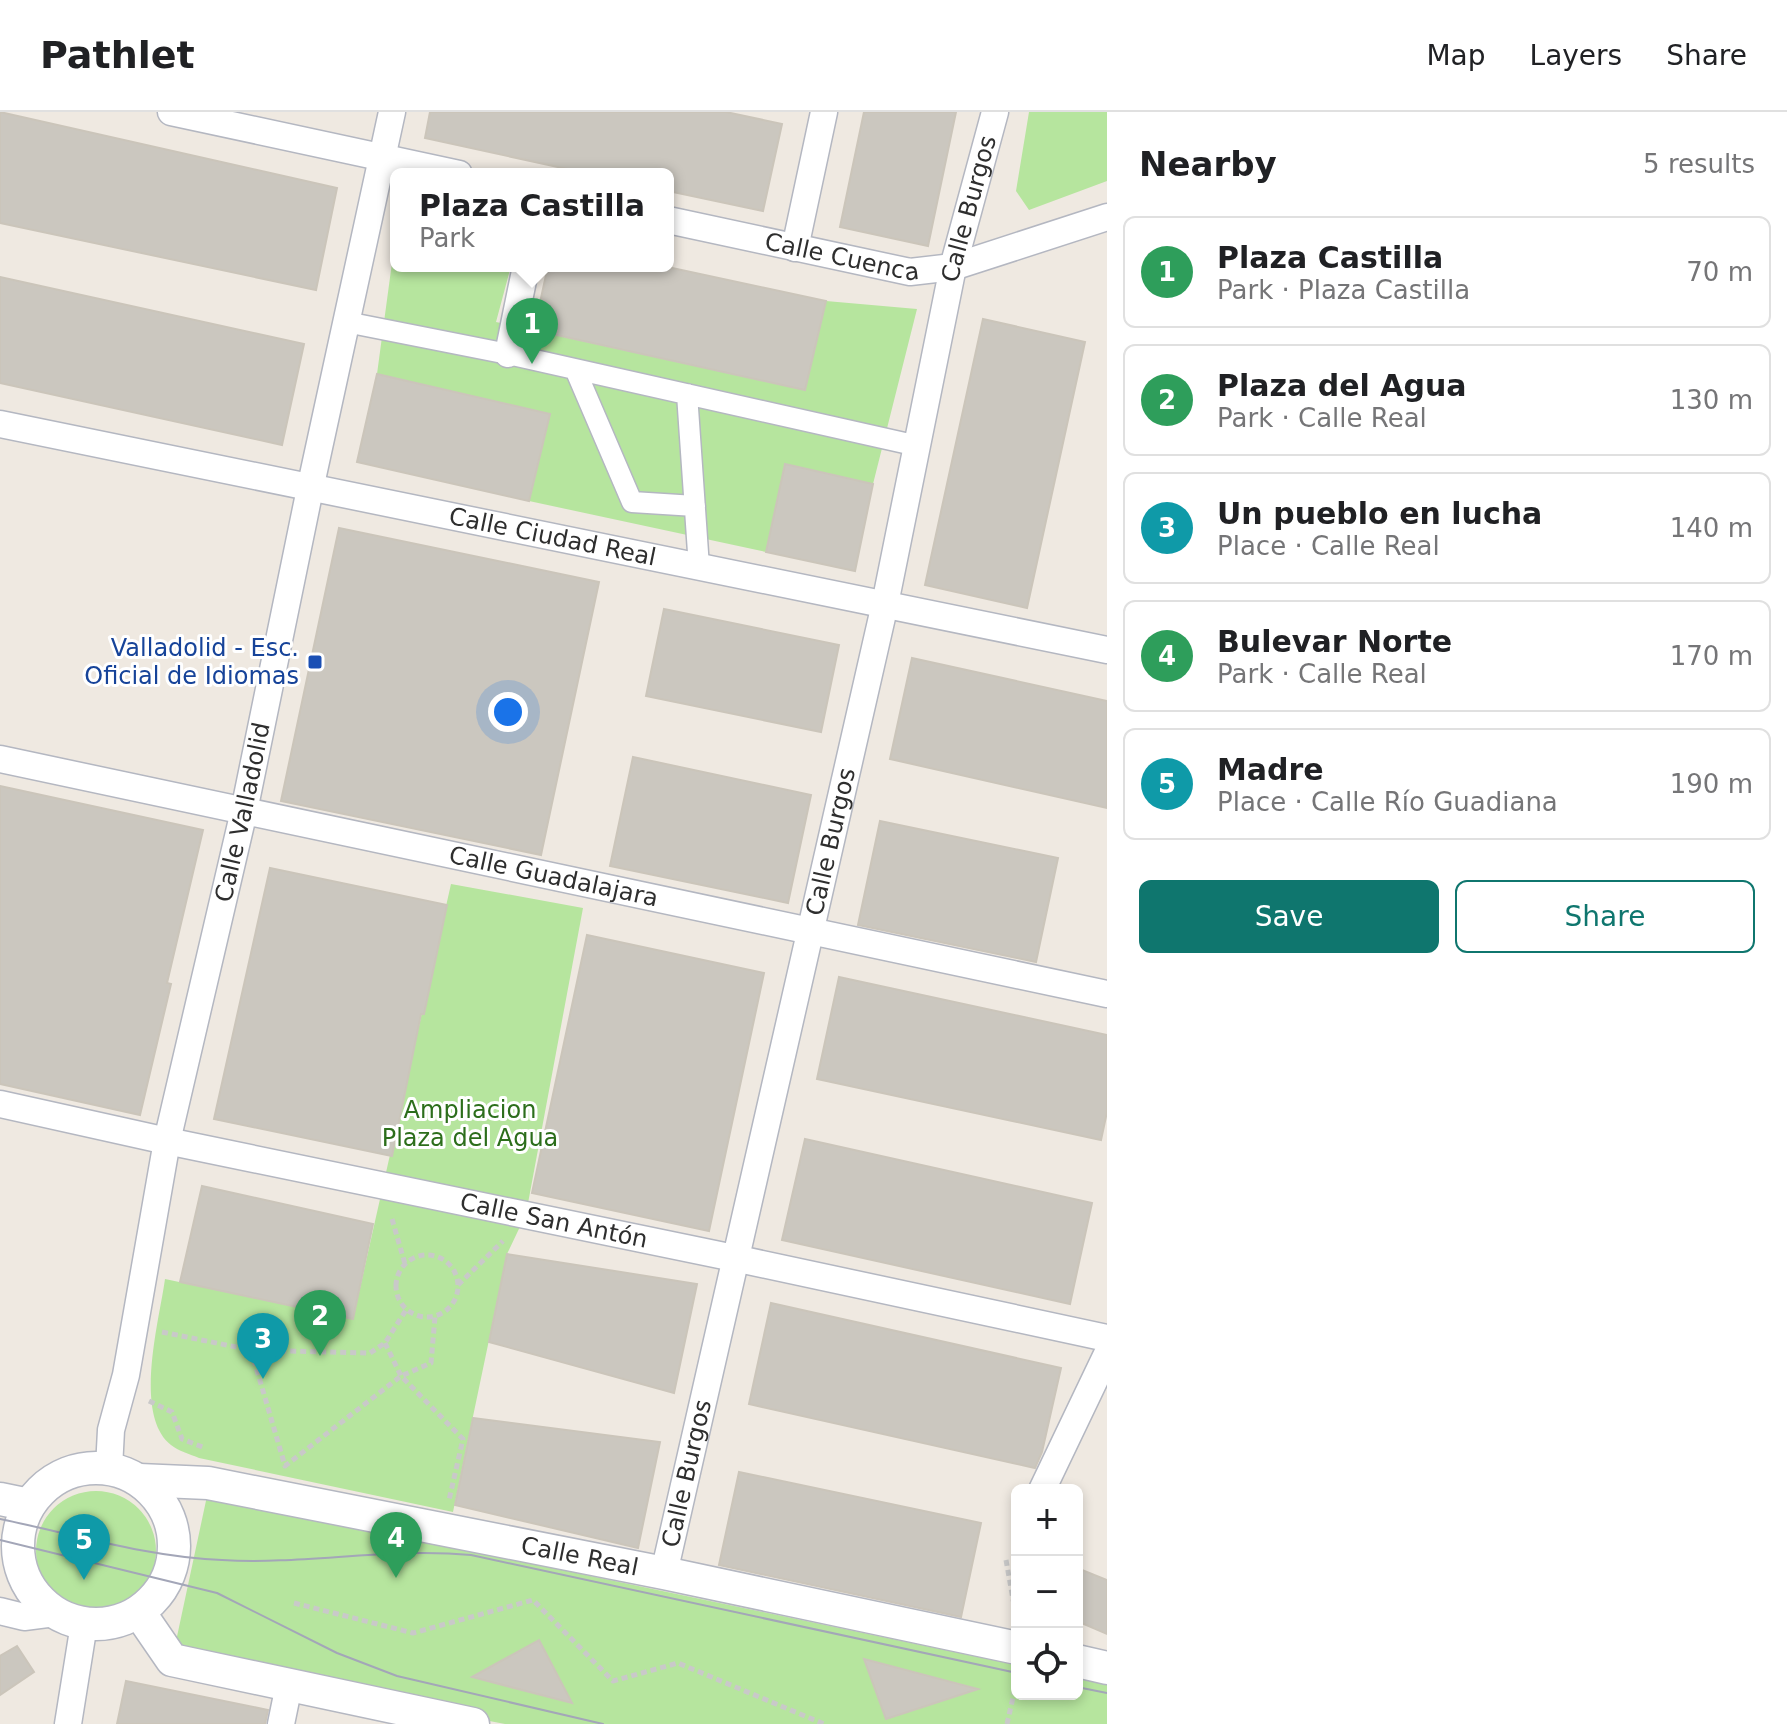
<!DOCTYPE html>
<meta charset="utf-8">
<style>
body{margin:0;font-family:"DejaVu Sans",sans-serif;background:#f2f2f2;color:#202124}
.controls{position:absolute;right:24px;bottom:24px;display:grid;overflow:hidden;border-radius:12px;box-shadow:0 4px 12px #0003}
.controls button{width:72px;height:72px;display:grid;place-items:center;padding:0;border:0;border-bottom:2px solid #e0e0e0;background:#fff;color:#202124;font:40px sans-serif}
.you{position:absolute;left:508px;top:600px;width:28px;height:28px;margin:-20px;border:6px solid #fff;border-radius:50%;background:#1a73e8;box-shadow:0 0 0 12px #1a73e833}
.badge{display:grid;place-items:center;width:52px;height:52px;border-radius:50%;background:#0f766e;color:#fff;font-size:26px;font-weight:700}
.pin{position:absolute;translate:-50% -66px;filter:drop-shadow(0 2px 4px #0008)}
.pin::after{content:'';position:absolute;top:42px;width:28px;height:24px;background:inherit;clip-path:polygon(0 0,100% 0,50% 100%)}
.popup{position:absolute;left:390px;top:56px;width:284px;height:104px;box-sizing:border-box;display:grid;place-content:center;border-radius:12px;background:#fff;filter:drop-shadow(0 2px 6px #0005);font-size:26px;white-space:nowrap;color:#757577}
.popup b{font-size:30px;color:#202124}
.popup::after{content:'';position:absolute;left:50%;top:100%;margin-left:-16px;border:16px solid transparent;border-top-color:#fff}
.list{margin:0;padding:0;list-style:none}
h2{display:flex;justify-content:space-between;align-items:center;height:104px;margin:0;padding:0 32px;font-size:34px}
h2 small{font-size:26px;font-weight:400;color:#757577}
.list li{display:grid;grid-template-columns:52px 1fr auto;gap:24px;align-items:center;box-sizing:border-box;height:112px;margin:0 16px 16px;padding:0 16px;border:2px solid #e0e0e0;border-radius:12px}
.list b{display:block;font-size:30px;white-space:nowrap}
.list p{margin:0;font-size:26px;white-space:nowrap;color:#757577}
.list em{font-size:26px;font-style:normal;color:#757577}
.actions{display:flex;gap:16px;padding:24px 32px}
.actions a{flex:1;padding:18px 0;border:2px solid #0f766e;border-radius:12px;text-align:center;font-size:28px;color:#0f766e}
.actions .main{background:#0f766e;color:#fff}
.icon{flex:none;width:44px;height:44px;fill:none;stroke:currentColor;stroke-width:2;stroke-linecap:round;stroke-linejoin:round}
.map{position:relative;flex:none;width:1107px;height:1612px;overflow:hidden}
header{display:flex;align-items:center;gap:48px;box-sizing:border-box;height:112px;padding:0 40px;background:#fff;border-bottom:2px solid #e0e0e0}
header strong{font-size:38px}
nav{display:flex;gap:44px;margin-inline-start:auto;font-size:28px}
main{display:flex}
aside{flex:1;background:#fff}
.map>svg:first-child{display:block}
</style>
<header>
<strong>Pathlet</strong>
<nav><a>Map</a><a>Layers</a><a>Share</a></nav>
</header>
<main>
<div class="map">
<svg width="1107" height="1612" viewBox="0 0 1107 1612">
<rect width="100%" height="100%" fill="#efe9e1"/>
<path fill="#b6e59e" d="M 1029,0 L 1107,0 L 1107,69 L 1029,98 L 1016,79 Z
M 396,121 L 396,154 L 511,154 L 496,210 L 805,278 L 826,189 L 917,197 L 873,372 L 785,352 L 766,440 L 529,389 L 549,302 L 377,262 Z
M 451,772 L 583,796 L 526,1102 L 507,1142 L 453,1400 L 199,1346 C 190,1342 178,1339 171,1333 C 133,1303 159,1210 165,1167 L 353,1207 Z
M36 1439a60 60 0 1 1 120 0a60 60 0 1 1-120 0Z
M 207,1384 L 1017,1553 L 1017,1582 L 1077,1582 L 1077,1565 L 1107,1571 L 1107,1612 L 505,1612 L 172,1548 Z"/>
<path fill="#cbc7bf" stroke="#cbc5ba" stroke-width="2" d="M 0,0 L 337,76 L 316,178 L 0,111 Z
M 430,0 L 726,0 L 782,12 L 763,99 L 668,79 L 668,62 L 590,62 L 425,26 Z
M 864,0 L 956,0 L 928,134 L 840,115 Z
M 548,154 L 663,154 L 826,189 L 805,278 L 534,218 Z
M 0,165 L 304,232 L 282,333 L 0,271 Z
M 983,207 L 1085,230 L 1027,496 L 925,473 Z
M 377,262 L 550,302 L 529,389 L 357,350 Z
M 785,352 L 873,372 L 855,459 L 766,440 Z
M 339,416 L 599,470 L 541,743 L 281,689 Z
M 664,497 L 839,533 L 821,620 L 646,584 Z
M 912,546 L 1107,589 L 1107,696 L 890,647 Z
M 633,645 L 811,683 L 788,791 L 610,754 Z
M 0,674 L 203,718 L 167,871 L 171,872 L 140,1003 L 0,972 Z
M 880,709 L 1058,746 L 1036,850 L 858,813 Z
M 270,756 L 447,793 L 424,902 L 421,902 L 392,1044 L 214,1007 Z
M 587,823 L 764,861 L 709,1119 L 532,1081 Z
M 839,865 L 1107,923 L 1107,1000 L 1101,1028 L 817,967 Z
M 805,1027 L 1092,1091 L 1070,1192 L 782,1128 Z
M 202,1074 L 373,1112 L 353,1207 L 180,1170 Z
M 507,1142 L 697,1172 L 674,1281 L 489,1230 Z
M 771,1191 L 1061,1256 L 1042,1340 L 1035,1356 L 749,1292 Z
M 473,1306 L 660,1330 L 638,1436 L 455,1393 Z
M 739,1360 L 981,1411 L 961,1505 L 719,1453 Z
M 1077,1456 L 1107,1468 L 1107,1522 L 1077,1509 Z
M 539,1528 L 572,1591 L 472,1565 Z
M 17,1534 L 34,1560 L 0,1583 L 0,1544 Z
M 864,1547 L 978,1577 L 886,1607 Z
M 126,1569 L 268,1598 L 265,1612 L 117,1612 Z"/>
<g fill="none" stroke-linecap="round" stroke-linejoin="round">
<g stroke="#b4b7c1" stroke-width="23">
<path id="pedestrian" d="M 346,210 L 508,242 L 918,334
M 575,257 L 632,390 L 695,394
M 687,282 L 699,455"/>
</g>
<g stroke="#b4b7c1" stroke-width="29">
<g id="minor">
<path d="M 171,0 L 459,62"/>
<path id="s1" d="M 668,108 L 910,160 L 953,155 L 1107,105"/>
<path d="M 795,136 L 824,0"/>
<path d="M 508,242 L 526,154"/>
<path id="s2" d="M 0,312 L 1107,538"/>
<path id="s3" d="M 0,647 L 1107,882"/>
<path id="s4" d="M 0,992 L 167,1029 L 734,1146 L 1107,1226"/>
<path id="s5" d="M 109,1356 L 111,1318 L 126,1263 L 167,1029 L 244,699 L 310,377 L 392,0"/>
<path d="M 1042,1378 L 1107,1242"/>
<path id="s6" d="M 664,1461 L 885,492 L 953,155 L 995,0"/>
<path d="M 0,1499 L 24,1505 L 55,1501"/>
<path d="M 68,1612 L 84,1512"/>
<path d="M 281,1612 L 289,1573"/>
</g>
</g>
<g stroke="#b4b7c1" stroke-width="35">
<g id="tertiary">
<circle cx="96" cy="1434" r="78"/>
<path id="s7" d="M 139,1368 L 208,1371 L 664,1461 L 1017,1536"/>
<path d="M 0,1387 L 29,1393"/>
<path d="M 139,1500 L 172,1548 L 473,1612"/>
<path d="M 1077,1549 L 1107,1556"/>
</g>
</g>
<path stroke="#c9c9c9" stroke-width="5" stroke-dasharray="6 4" stroke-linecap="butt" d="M 392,1107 L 405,1152
M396 1174a31 31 0 1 1 62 0a31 31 0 1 1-62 0Z
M 458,1173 L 503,1129
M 162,1220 L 251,1238 L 370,1241 L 385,1231 L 406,1198
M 385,1231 L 401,1264 L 463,1327 L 449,1388
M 251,1238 L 285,1354 L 401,1264 L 431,1251 L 435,1205
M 149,1289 L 172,1300 L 182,1327 L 205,1336
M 1006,1448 L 1016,1504
M 294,1491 L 413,1521 L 533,1488 L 613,1569 L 678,1551 L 824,1612
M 1007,1612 L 1017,1568"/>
<use href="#pedestrian" stroke="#fff" stroke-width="20"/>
<use href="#minor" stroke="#fff" stroke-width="26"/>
<use href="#tertiary" stroke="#fff" stroke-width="32"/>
<path stroke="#a3a6b8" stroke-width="2" d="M 0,1407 C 73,1422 147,1445 222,1448 C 305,1453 387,1435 471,1443 L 1017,1561
M 0,1428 L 217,1481 L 337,1541 L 397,1564 L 603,1612
M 1077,1575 L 1107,1581"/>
</g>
<rect fill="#1a4fb4" stroke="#fff" stroke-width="3" x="307" y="542" width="16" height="16" rx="4"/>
<g text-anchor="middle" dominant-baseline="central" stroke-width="6" stroke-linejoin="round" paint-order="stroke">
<g font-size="24" fill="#2e2e2e" stroke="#fff">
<text stroke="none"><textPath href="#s6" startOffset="1398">Calle Burgos</textPath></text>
<text stroke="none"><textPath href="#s1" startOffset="178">Calle Cuenca</textPath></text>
<text stroke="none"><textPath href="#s2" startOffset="564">Calle Ciudad Real</textPath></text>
<text stroke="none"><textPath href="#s5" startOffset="670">Calle Valladolid</textPath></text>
<text stroke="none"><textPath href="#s6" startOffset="750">Calle Burgos</textPath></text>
<text stroke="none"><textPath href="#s3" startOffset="566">Calle Guadalajara</textPath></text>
<text stroke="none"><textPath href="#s4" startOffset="566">Calle San Antón</textPath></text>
<text stroke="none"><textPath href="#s6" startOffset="102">Calle Burgos</textPath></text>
<text stroke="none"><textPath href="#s7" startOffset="448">Calle Real</textPath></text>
</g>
<g font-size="24" fill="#164399" stroke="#fff" text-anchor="end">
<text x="299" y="536">Valladolid - Esc.<tspan x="299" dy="28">Oficial de Idiomas</tspan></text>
</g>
<g font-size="24" fill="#2c6e1b" stroke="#fff">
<text x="470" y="998">Ampliacion<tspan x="470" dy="28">Plaza del Agua</tspan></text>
</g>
</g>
</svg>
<div class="controls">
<button>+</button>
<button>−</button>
<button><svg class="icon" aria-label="locate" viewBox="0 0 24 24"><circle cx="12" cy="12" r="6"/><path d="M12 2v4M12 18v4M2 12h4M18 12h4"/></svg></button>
</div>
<div class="you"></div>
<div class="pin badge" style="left:532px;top:252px;background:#2e9e5b">1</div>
<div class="popup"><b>Plaza Castilla</b>Park</div>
<div class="pin badge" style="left:320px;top:1244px;background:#2e9e5b">2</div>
<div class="pin badge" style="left:263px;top:1267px;background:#0f9aa8">3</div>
<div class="pin badge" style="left:396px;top:1466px;background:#2e9e5b">4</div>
<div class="pin badge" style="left:84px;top:1468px;background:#0f9aa8">5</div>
</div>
<aside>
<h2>Nearby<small>5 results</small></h2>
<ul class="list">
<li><span class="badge" style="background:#2e9e5b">1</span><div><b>Plaza Castilla</b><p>Park · Plaza Castilla</p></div><em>70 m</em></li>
<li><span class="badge" style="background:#2e9e5b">2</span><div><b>Plaza del Agua</b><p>Park · Calle Real</p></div><em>130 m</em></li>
<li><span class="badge" style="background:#0f9aa8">3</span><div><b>Un pueblo en lucha</b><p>Place · Calle Real</p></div><em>140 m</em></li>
<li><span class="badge" style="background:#2e9e5b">4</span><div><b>Bulevar Norte</b><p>Park · Calle Real</p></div><em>170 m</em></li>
<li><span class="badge" style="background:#0f9aa8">5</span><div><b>Madre</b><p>Place · Calle Río Guadiana</p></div><em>190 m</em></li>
</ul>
<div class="actions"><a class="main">Save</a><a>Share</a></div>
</aside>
</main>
